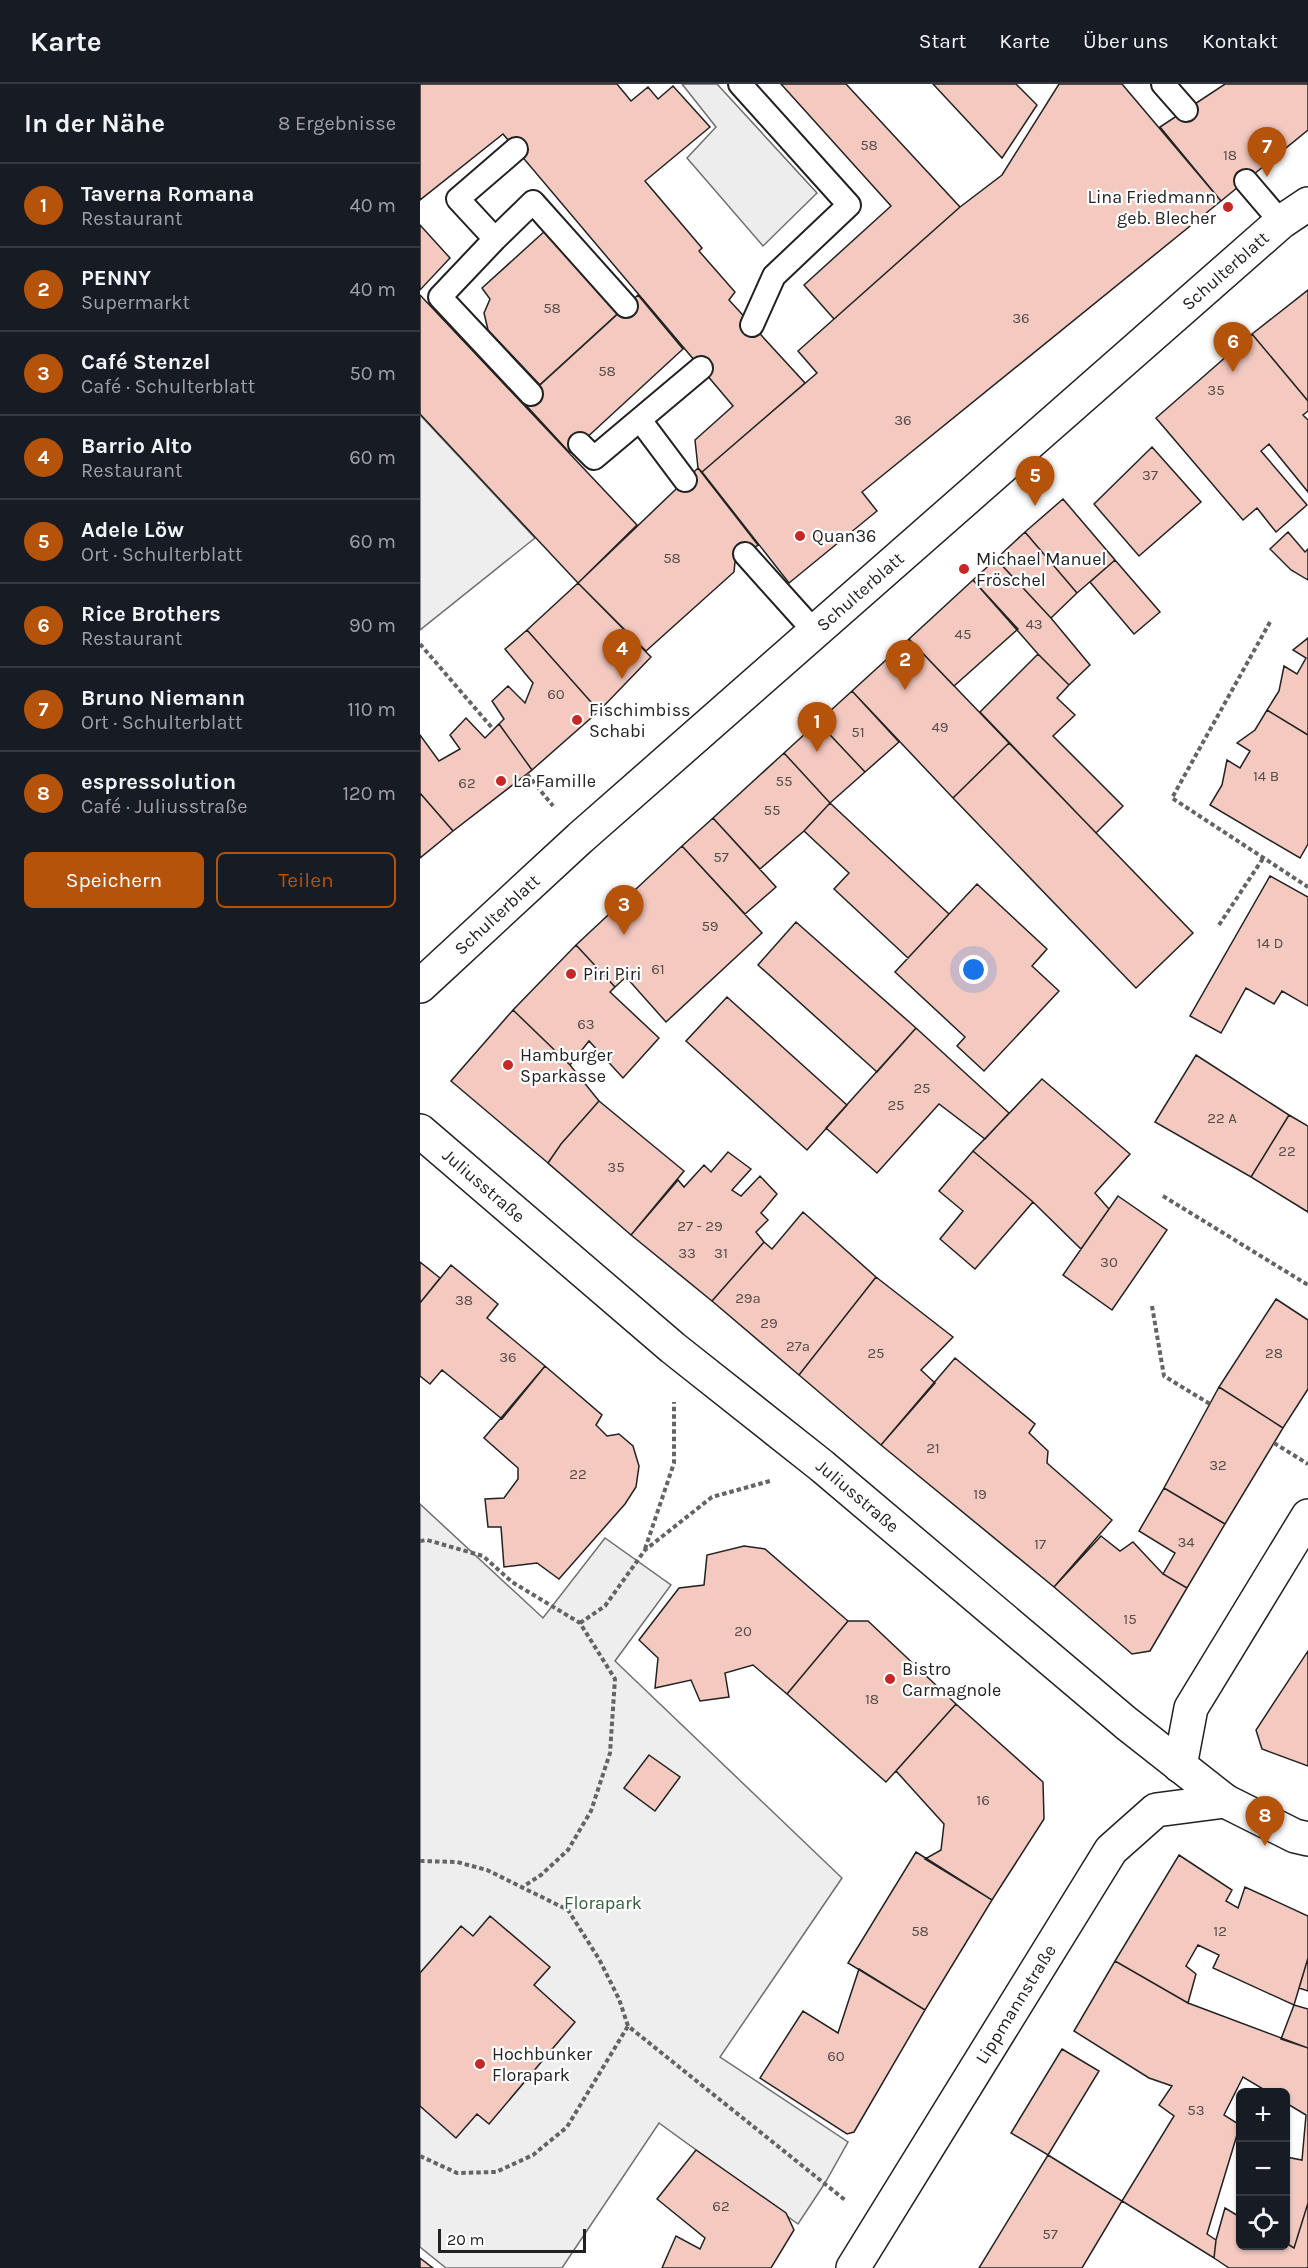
<!DOCTYPE html>
<html lang="de">
<meta charset="utf-8">
<style>
body{margin:0;font-family:Karla,sans-serif;background:#242831;color:#f1f3f6}
.controls{position:absolute;right:18px;bottom:18px;display:grid;overflow:hidden;border-radius:9px;box-shadow:0 2px 4px #0004}
.controls button{width:54px;height:54px;display:grid;place-items:center;padding:0;border:0;border-bottom:2px solid #363941;background:#171b24;color:#f1f3f6;font:30px sans-serif}
.scale{position:absolute;left:18px;bottom:15px;width:148px;box-sizing:border-box;padding-left:6px;border:3px solid #222;border-top:0;font-size:16px;line-height:21px;white-space:nowrap;color:#222;-webkit-text-stroke:4px #fff;paint-order:stroke}
.you{position:absolute;left:554px;top:886px;width:21px;height:21px;margin:-15px;border:4px solid #fff;border-radius:50%;background:#1a73e8;box-shadow:0 0 0 9px #1a73e833}
.badge{display:grid;place-items:center;width:39px;height:39px;border-radius:50%;background:#b45309;color:#fff;font-size:20px;font-weight:700}
.pin{position:absolute;translate:-50% -50px;filter:drop-shadow(0 2px 3px #0008)}
.pin::after{content:'';position:absolute;top:32px;width:21px;height:18px;background:inherit;clip-path:polygon(0 0,100% 0,50% 100%)}
.list{margin:0;padding:0;list-style:none}
h2{display:flex;justify-content:space-between;align-items:center;height:78px;margin:0;padding:0 24px;font-size:26px}
h2 small{font-size:20px;font-weight:400;color:#9ea1a6}
.list li{display:grid;grid-template-columns:39px 1fr auto;gap:18px;align-items:center;box-sizing:border-box;height:84px;padding:0 24px;border-top:2px solid #363941}
.list b{display:block;font-size:22px;white-space:nowrap}
.list p{margin:0;font-size:20px;white-space:nowrap;color:#9ea1a6}
.list em{font-size:20px;font-style:normal;color:#9ea1a6}
.actions{display:flex;gap:12px;padding:18px 24px}
.actions a{flex:1;padding:14px 0;border:2px solid #b45309;border-radius:9px;text-align:center;font-size:21px;color:#b45309}
.actions .main{background:#b45309;color:#fff}
.icon{flex:none;width:33px;height:33px;fill:none;stroke:currentColor;stroke-width:2;stroke-linecap:round;stroke-linejoin:round}
.map{position:relative;flex:none;width:888px;height:2184px;overflow:hidden}
header{display:flex;align-items:center;gap:36px;box-sizing:border-box;height:84px;padding:0 30px;background:#171b24;border-bottom:2px solid #363941}
header strong{font-size:28px}
nav{display:flex;gap:33px;margin-inline-start:auto;font-size:21px}
main{display:flex}
aside{flex:1;background:#171b24}
.map>svg:first-child{display:block}
</style>
<header>
<strong>Karte</strong>
<nav><a>Start</a><a>Karte</a><a>Über uns</a><a>Kontakt</a></nav>
</header>
<main>
<aside>
<h2>In der Nähe<small>8 Ergebnisse</small></h2>
<ul class="list">
<li><span class="badge">1</span><div><b>Taverna Romana</b><p>Restaurant</p></div><em>40 m</em></li>
<li><span class="badge">2</span><div><b>PENNY</b><p>Supermarkt</p></div><em>40 m</em></li>
<li><span class="badge">3</span><div><b>Café Stenzel</b><p>Café · Schulterblatt</p></div><em>50 m</em></li>
<li><span class="badge">4</span><div><b>Barrio Alto</b><p>Restaurant</p></div><em>60 m</em></li>
<li><span class="badge">5</span><div><b>Adele Löw</b><p>Ort · Schulterblatt</p></div><em>60 m</em></li>
<li><span class="badge">6</span><div><b>Rice Brothers</b><p>Restaurant</p></div><em>90 m</em></li>
<li><span class="badge">7</span><div><b>Bruno Niemann</b><p>Ort · Schulterblatt</p></div><em>110 m</em></li>
<li><span class="badge">8</span><div><b>espressolution</b><p>Café · Juliusstraße</p></div><em>120 m</em></li>
</ul>
<div class="actions"><a class="main">Speichern</a><a>Teilen</a></div>
</aside>
<div class="map">
<svg width="888" height="2184" viewBox="0 0 888 2184">
<rect width="100%" height="100%" fill="#fff"/>
<path fill="#eee" stroke="#6f6f6f" stroke-width="1.5" d="M 0,331 L 115,454 L 0,546 Z
M 0,1420 L 123,1534 L 185,1454 L 251,1501 L 195,1577 L 422,1794 L 300,1973 L 428,2058 L 405,2099 L 378,2140 L 239,2039 L 142,2184 L 26,2184 L 0,2163 Z"/>
<path fill="#ededed" stroke="#6f6f6f" stroke-width="1.5" d="M 262,0 L 297,0 L 397,109 L 343,162 L 267,74 L 296,43 Z"/>
<path fill="#f3c9c0" stroke="#222" stroke-width="1.5" d="M 0,0 L 197,0 L 211,17 L 228,3 L 238,15 L 253,2 L 290,43 L 225,97 L 282,164 L 279,167 L 315,208 L 309,216 L 385,299 L 282,388 L 278,384 L 275,356 L 313,322 L 83,50 L 0,116 Z
M 361,0 L 426,0 L 540,123 L 414,235 L 384,201 L 471,122 Z
M 513,0 L 596,0 L 617,21 L 582,74 Z
M 639,0 L 702,0 L 801,117 L 442,408 L 457,427 L 369,499 L 282,388 L 397,289 L 378,267 L 540,123 L 582,91 Z
M 805,0 L 888,0 L 888,46 L 801,117 L 740,43 Z
M 0,141 L 30,174 L 0,206 Z
M 126,146 L 201,227 L 120,301 L 68,246 L 64,229 L 70,215 L 62,204 Z
M 888,206 L 888,317 L 832,250 Z
M 0,211 L 217,441 L 158,499 L 0,330 Z
M 218,211 L 263,265 L 150,369 L 102,317 Z
M 832,250 L 888,317 L 888,327 L 883,331 L 888,336 L 888,408 L 849,360 L 841,367 L 887,421 L 856,448 L 837,424 L 823,436 L 736,334 Z
M 732,363 L 781,418 L 719,472 L 674,420 Z
M 278,384 L 338,461 L 315,478 L 314,488 L 226,567 L 158,499 Z
M 643,415 L 695,476 L 657,509 L 605,448 Z
M 605,448 L 657,509 L 631,534 L 576,475 Z
M 868,448 L 885,468 L 888,465 L 888,496 L 871,486 L 850,465 Z
M 576,475 L 631,534 L 670,581 L 649,601 L 618,570 L 553,496 Z
M 695,476 L 740,528 L 714,550 L 670,498 Z
M 553,496 L 598,545 L 534,602 L 489,555 Z
M 158,499 L 231,573 L 179,627 L 107,546 Z
M 107,546 L 179,627 L 112,686 L 79,640 L 84,635 L 72,617 L 88,602 L 105,619 L 113,599 L 85,565 Z
M 888,554 L 888,651 L 847,626 L 859,607 L 864,582 L 877,590 L 886,574 L 873,566 Z
M 489,555 L 589,659 L 533,714 L 432,607 Z
M 618,570 L 649,601 L 637,614 L 655,631 L 633,652 L 703,722 L 676,749 L 560,628 Z
M 432,607 L 479,658 L 445,688 L 398,638 Z
M 847,626 L 888,651 L 888,760 L 880,774 L 790,721 L 802,701 L 807,676 L 820,684 L 830,667 L 817,659 L 835,646 Z
M 46,634 L 65,654 L 79,640 L 112,686 L 33,747 L 0,709 L 0,651 L 19,677 L 40,665 L 30,651 Z
M 398,638 L 445,688 L 410,719 L 364,669 Z
M 589,659 L 773,849 L 716,904 L 533,714 Z
M 364,669 L 410,719 L 384,747 L 340,785 L 293,734 Z
M 0,709 L 33,747 L 0,774 Z
M 410,719 L 529,830 L 488,874 L 414,805 L 429,789 L 384,747 Z
M 293,734 L 356,803 L 325,830 L 262,762 Z
M 262,762 L 342,849 L 246,938 L 206,893 L 195,903 L 156,861 Z
M 850,792 L 888,813 L 888,922 L 862,907 L 854,920 L 826,904 L 801,949 L 770,932 Z
M 557,800 L 627,865 L 612,882 L 639,907 L 564,987 L 537,962 L 545,953 L 475,888 Z
M 376,838 L 496,944 L 457,988 L 338,881 Z
M 156,861 L 195,903 L 190,908 L 239,954 L 203,994 L 169,957 L 150,981 L 93,926 Z
M 307,913 L 427,1021 L 387,1066 L 266,957 Z
M 93,926 L 150,981 L 179,1017 L 141,1060 L 128,1079 L 31,997 Z
M 496,944 L 589,1029 L 565,1055 L 519,1020 L 457,1089 L 406,1044 Z
M 776,971 L 869,1031 L 831,1093 L 735,1038 Z
M 622,995 L 710,1070 L 675,1109 L 689,1125 L 661,1165 L 613,1118 L 553,1067 Z
M 179,1017 L 264,1087 L 211,1151 L 128,1079 L 141,1060 Z
M 869,1031 L 888,1042 L 888,1128 L 831,1093 Z
M 553,1067 L 613,1118 L 555,1185 L 520,1155 L 543,1127 L 519,1107 Z
M 308,1068 L 331,1085 L 312,1106 L 321,1112 L 340,1092 L 357,1110 L 341,1129 L 348,1136 L 336,1148 L 344,1158 L 292,1217 L 211,1151 L 258,1096 L 264,1103 L 284,1081 L 291,1088 Z
M 698,1112 L 747,1146 L 692,1226 L 643,1191 Z
M 383,1128 L 456,1193 L 379,1291 L 292,1217 L 344,1158 L 352,1165 Z
M 0,1178 L 20,1194 L 0,1219 Z
M 31,1181 L 78,1220 L 67,1234 L 125,1282 L 82,1335 L 22,1286 L 10,1300 L 0,1292 L 0,1219 Z
M 456,1193 L 533,1253 L 501,1286 L 515,1299 L 461,1361 L 379,1291 Z
M 856,1215 L 888,1236 L 888,1305 L 863,1344 L 799,1303 Z
M 535,1274 L 615,1340 L 609,1349 L 628,1367 L 627,1379 L 692,1436 L 634,1503 L 461,1361 Z
M 125,1282 L 182,1331 L 176,1341 L 187,1352 L 199,1350 L 213,1362 L 219,1382 L 216,1403 L 205,1420 L 139,1495 L 117,1479 L 84,1483 L 81,1443 L 68,1443 L 65,1415 L 84,1414 L 98,1395 L 98,1384 L 64,1354 Z
M 799,1303 L 863,1344 L 805,1440 L 744,1404 Z
M 744,1404 L 805,1440 L 767,1504 L 743,1490 L 755,1469 L 719,1447 Z
M 681,1452 L 700,1467 L 713,1458 L 743,1490 L 767,1504 L 730,1567 L 712,1570 L 634,1503 Z
M 324,1462 L 345,1465 L 428,1537 L 367,1610 L 333,1581 L 305,1589 L 309,1613 L 280,1617 L 271,1596 L 235,1604 L 238,1574 L 219,1556 L 259,1504 L 284,1501 L 287,1471 Z
M 428,1537 L 448,1537 L 536,1620 L 466,1698 L 367,1610 Z
M 888,1567 L 888,1682 L 842,1665 L 836,1646 Z
M 536,1620 L 623,1698 L 624,1735 L 572,1816 L 505,1775 L 521,1766 L 524,1740 L 476,1687 Z
M 229,1671 L 260,1693 L 235,1727 L 204,1704 Z
M 496,1768 L 572,1816 L 505,1926 L 428,1879 Z
M 759,1771 L 812,1806 L 806,1817 L 818,1824 L 825,1803 L 888,1832 L 888,1874 L 874,1921 L 793,1884 L 799,1871 L 778,1861 L 766,1882 L 776,1890 L 768,1919 L 695,1877 Z
M 70,1832 L 130,1883 L 114,1901 L 155,1938 L 69,2040 L 57,2030 L 36,2054 L 0,2022 L 0,1889 L 41,1842 L 53,1852 Z
M 888,1874 L 888,1907 L 879,1904 Z
M 695,1877 L 768,1919 L 888,1964 L 888,2119 L 874,2164 L 866,2159 L 866,2073 L 882,2076 L 886,2031 L 866,2019 L 866,2008 L 848,2008 L 823,1993 L 804,2031 L 820,2041 L 787,2150 L 796,2156 L 794,2174 L 702,2117 L 754,2032 L 739,2021 L 752,2002 L 729,1994 L 654,1947 Z
M 439,1885 L 505,1926 L 434,2048 L 427,2050 L 340,1994 L 383,1927 L 418,1949 Z
M 874,1921 L 888,1925 L 888,1964 L 861,1955 Z
M 642,1965 L 679,1987 L 628,2071 L 591,2049 Z
M 276,2066 L 366,2129 L 374,2146 L 351,2184 L 242,2184 L 256,2152 L 280,2165 L 285,2154 L 237,2115 Z
M 628,2071 L 702,2117 L 662,2184 L 559,2184 Z
M 888,2119 L 888,2184 L 809,2184 L 794,2174 L 796,2156 L 805,2124 L 820,2133 L 820,2162 L 866,2162 L 866,2159 L 874,2164 Z
M 0,2174 L 13,2184 L 0,2184 Z"/>
<g fill="none" stroke-linecap="round" stroke-linejoin="round">
<g stroke="#222" stroke-width="26">
<path id="service" d="M 320,0 L 429,121 L 354,192 L 332,241
M 743,0 L 766,26
M 96,65 L 38,115 L 75,155 L 20,213 L 111,310
M 826,97 L 861,138
M 75,155 L 113,118 L 206,222
M 220,336 L 265,396
M 160,360 L 174,374 L 281,284
M 325,470 L 395,548"/>
</g>
<g stroke="#222" stroke-width="36">
<g id="minor">
<path id="s1" d="M 0,1047 L 253,1264 L 402,1382 L 706,1639 L 805,1717 L 875,1752 L 888,1755"/>
<path d="M 760,1682 L 771,1624 L 888,1432"/>
<path id="s2" d="M 433,2184 L 691,1766 L 736,1726 L 805,1717"/>
</g>
</g>
<g stroke="#222" stroke-width="36">
<g id="tertiary">
<path id="s3" d="M 0,902 L 160,754 L 861,138 L 888,120"/>
</g>
</g>
<path stroke="#646464" stroke-width="4" stroke-dasharray="4.5 3" stroke-linecap="butt" d="M 850,538 L 752,714 L 888,803
M 0,560 L 73,645
M 107,690 L 133,722
M 799,841 L 844,773
M 743,1112 L 888,1201
M 732,1222 L 744,1292 L 790,1320
M 854,1359 L 888,1380
M 0,1457 L 7,1456 L 63,1472 L 92,1498 L 160,1539 L 195,1595 L 190,1669 L 171,1727 L 148,1766 L 121,1791 L 104,1802
M 225,1465 L 254,1379 L 254,1318
M 160,1539 L 185,1522 L 225,1466 L 292,1413 L 350,1397
M 0,1777 L 37,1778 L 67,1786 L 148,1826 L 179,1875 L 199,1915 L 208,1942 L 425,2116
M 0,2072 L 37,2089 L 76,2088 L 113,2071 L 147,2043 L 208,1942"/>
<use href="#service" stroke="#fff" stroke-width="22"/>
<use href="#minor" stroke="#fff" stroke-width="33"/>
<use href="#tertiary" stroke="#fff" stroke-width="33"/>
</g>
<g fill="#c62828" stroke="#fff" stroke-width="2">
<circle cx="808" cy="123" r="6"/>
<circle cx="380" cy="452" r="6"/>
<circle cx="544" cy="485" r="6"/>
<circle cx="157" cy="636" r="6"/>
<circle cx="81" cy="697" r="6"/>
<circle cx="151" cy="890" r="6"/>
<circle cx="88" cy="981" r="6"/>
<circle cx="470" cy="1595" r="6"/>
<circle cx="60" cy="1980" r="6"/>
</g>
<g text-anchor="middle" dominant-baseline="central" stroke-width="4.5" stroke-linejoin="round" paint-order="stroke">
<g font-size="15" fill="#564c4a">
<text x="449" y="61">58</text>
<text x="810" y="71">18</text>
<text x="132" y="224">58</text>
<text x="601" y="234">36</text>
<text x="187" y="287">58</text>
<text x="796" y="306">35</text>
<text x="483" y="336">36</text>
<text x="730" y="391">37</text>
<text x="252" y="474">58</text>
<text x="614" y="540">43</text>
<text x="543" y="550">45</text>
<text x="136" y="610">60</text>
<text x="520" y="643">49</text>
<text x="438" y="648">51</text>
<text x="846" y="692">14 B</text>
<text x="364" y="697">55</text>
<text x="47" y="699">62</text>
<text x="352" y="726">55</text>
<text x="301" y="773">57</text>
<text x="290" y="842">59</text>
<text x="850" y="859">14 D</text>
<text x="238" y="885">61</text>
<text x="166" y="940">63</text>
<text x="502" y="1004">25</text>
<text x="476" y="1021">25</text>
<text x="802" y="1034">22 A</text>
<text x="867" y="1067">22</text>
<text x="196" y="1083">35</text>
<text x="280" y="1142">27 - 29</text>
<text x="267" y="1169">33</text>
<text x="301" y="1169">31</text>
<text x="689" y="1178">30</text>
<text x="328" y="1214">29a</text>
<text x="44" y="1216">38</text>
<text x="349" y="1239">29</text>
<text x="378" y="1262">27a</text>
<text x="456" y="1269">25</text>
<text x="854" y="1269">28</text>
<text x="88" y="1273">36</text>
<text x="513" y="1364">21</text>
<text x="798" y="1381">32</text>
<text x="158" y="1390">22</text>
<text x="560" y="1410">19</text>
<text x="766" y="1458">34</text>
<text x="620" y="1460">17</text>
<text x="710" y="1535">15</text>
<text x="323" y="1547">20</text>
<text x="452" y="1615">18</text>
<text x="563" y="1716">16</text>
<text x="500" y="1847">58</text>
<text x="800" y="1847">12</text>
<text x="416" y="1972">60</text>
<text x="776" y="2026">53</text>
<text x="301" y="2122">62</text>
<text x="630" y="2150">57</text>
</g>
<g font-size="18" fill="#222" stroke="#fff" text-anchor="start">
<text x="796" y="113" text-anchor="end">Lina Friedmann<tspan x="796" dy="21">geb. Blecher</tspan></text>
<text x="392" y="452">Quan36</text>
<text x="556" y="475">Michael Manuel<tspan x="556" dy="21">Fröschel</tspan></text>
<text x="169" y="626">Fischimbiss<tspan x="169" dy="21">Schabi</tspan></text>
<text x="93" y="697">La Famille</text>
<text x="163" y="890">Piri Piri</text>
<text x="100" y="971">Hamburger<tspan x="100" dy="21">Sparkasse</tspan></text>
<text x="482" y="1585">Bistro<tspan x="482" dy="21">Carmagnole</tspan></text>
<text x="72" y="1970">Hochbunker<tspan x="72" dy="21">Florapark</tspan></text>
</g>
<g font-size="18" fill="#222" stroke="#fff">
<text stroke="none"><textPath href="#s3" startOffset="1077">Schulterblatt</textPath></text>
<text stroke="none"><textPath href="#s3" startOffset="591">Schulterblatt</textPath></text>
<text stroke="none"><textPath href="#s3" startOffset="105">Schulterblatt</textPath></text>
<text stroke="none"><textPath href="#s1" startOffset="84">Juliusstraße</textPath></text>
<text stroke="none"><textPath href="#s1" startOffset="570">Juliusstraße</textPath></text>
<text stroke="none"><textPath href="#s2" startOffset="310">Lippmannstraße</textPath></text>
</g>
<g font-size="18" fill="#2f5e38" stroke="#fff">
<text x="183" y="1819">Florapark</text>
</g>
</g>
</svg>
<div class="controls">
<button>+</button>
<button>−</button>
<button><svg class="icon" aria-label="locate" viewBox="0 0 24 24"><circle cx="12" cy="12" r="6"/><path d="M12 2v4M12 18v4M2 12h4M18 12h4"/></svg></button>
</div>
<div class="scale">20 m</div>
<div class="you"></div>
<div class="pin badge" style="left:397px;top:668px">1</div>
<div class="pin badge" style="left:485px;top:606px">2</div>
<div class="pin badge" style="left:204px;top:851px">3</div>
<div class="pin badge" style="left:202px;top:595px">4</div>
<div class="pin badge" style="left:615px;top:422px">5</div>
<div class="pin badge" style="left:813px;top:288px">6</div>
<div class="pin badge" style="left:847px;top:93px">7</div>
<div class="pin badge" style="left:845px;top:1762px">8</div>
</div>
</main>
